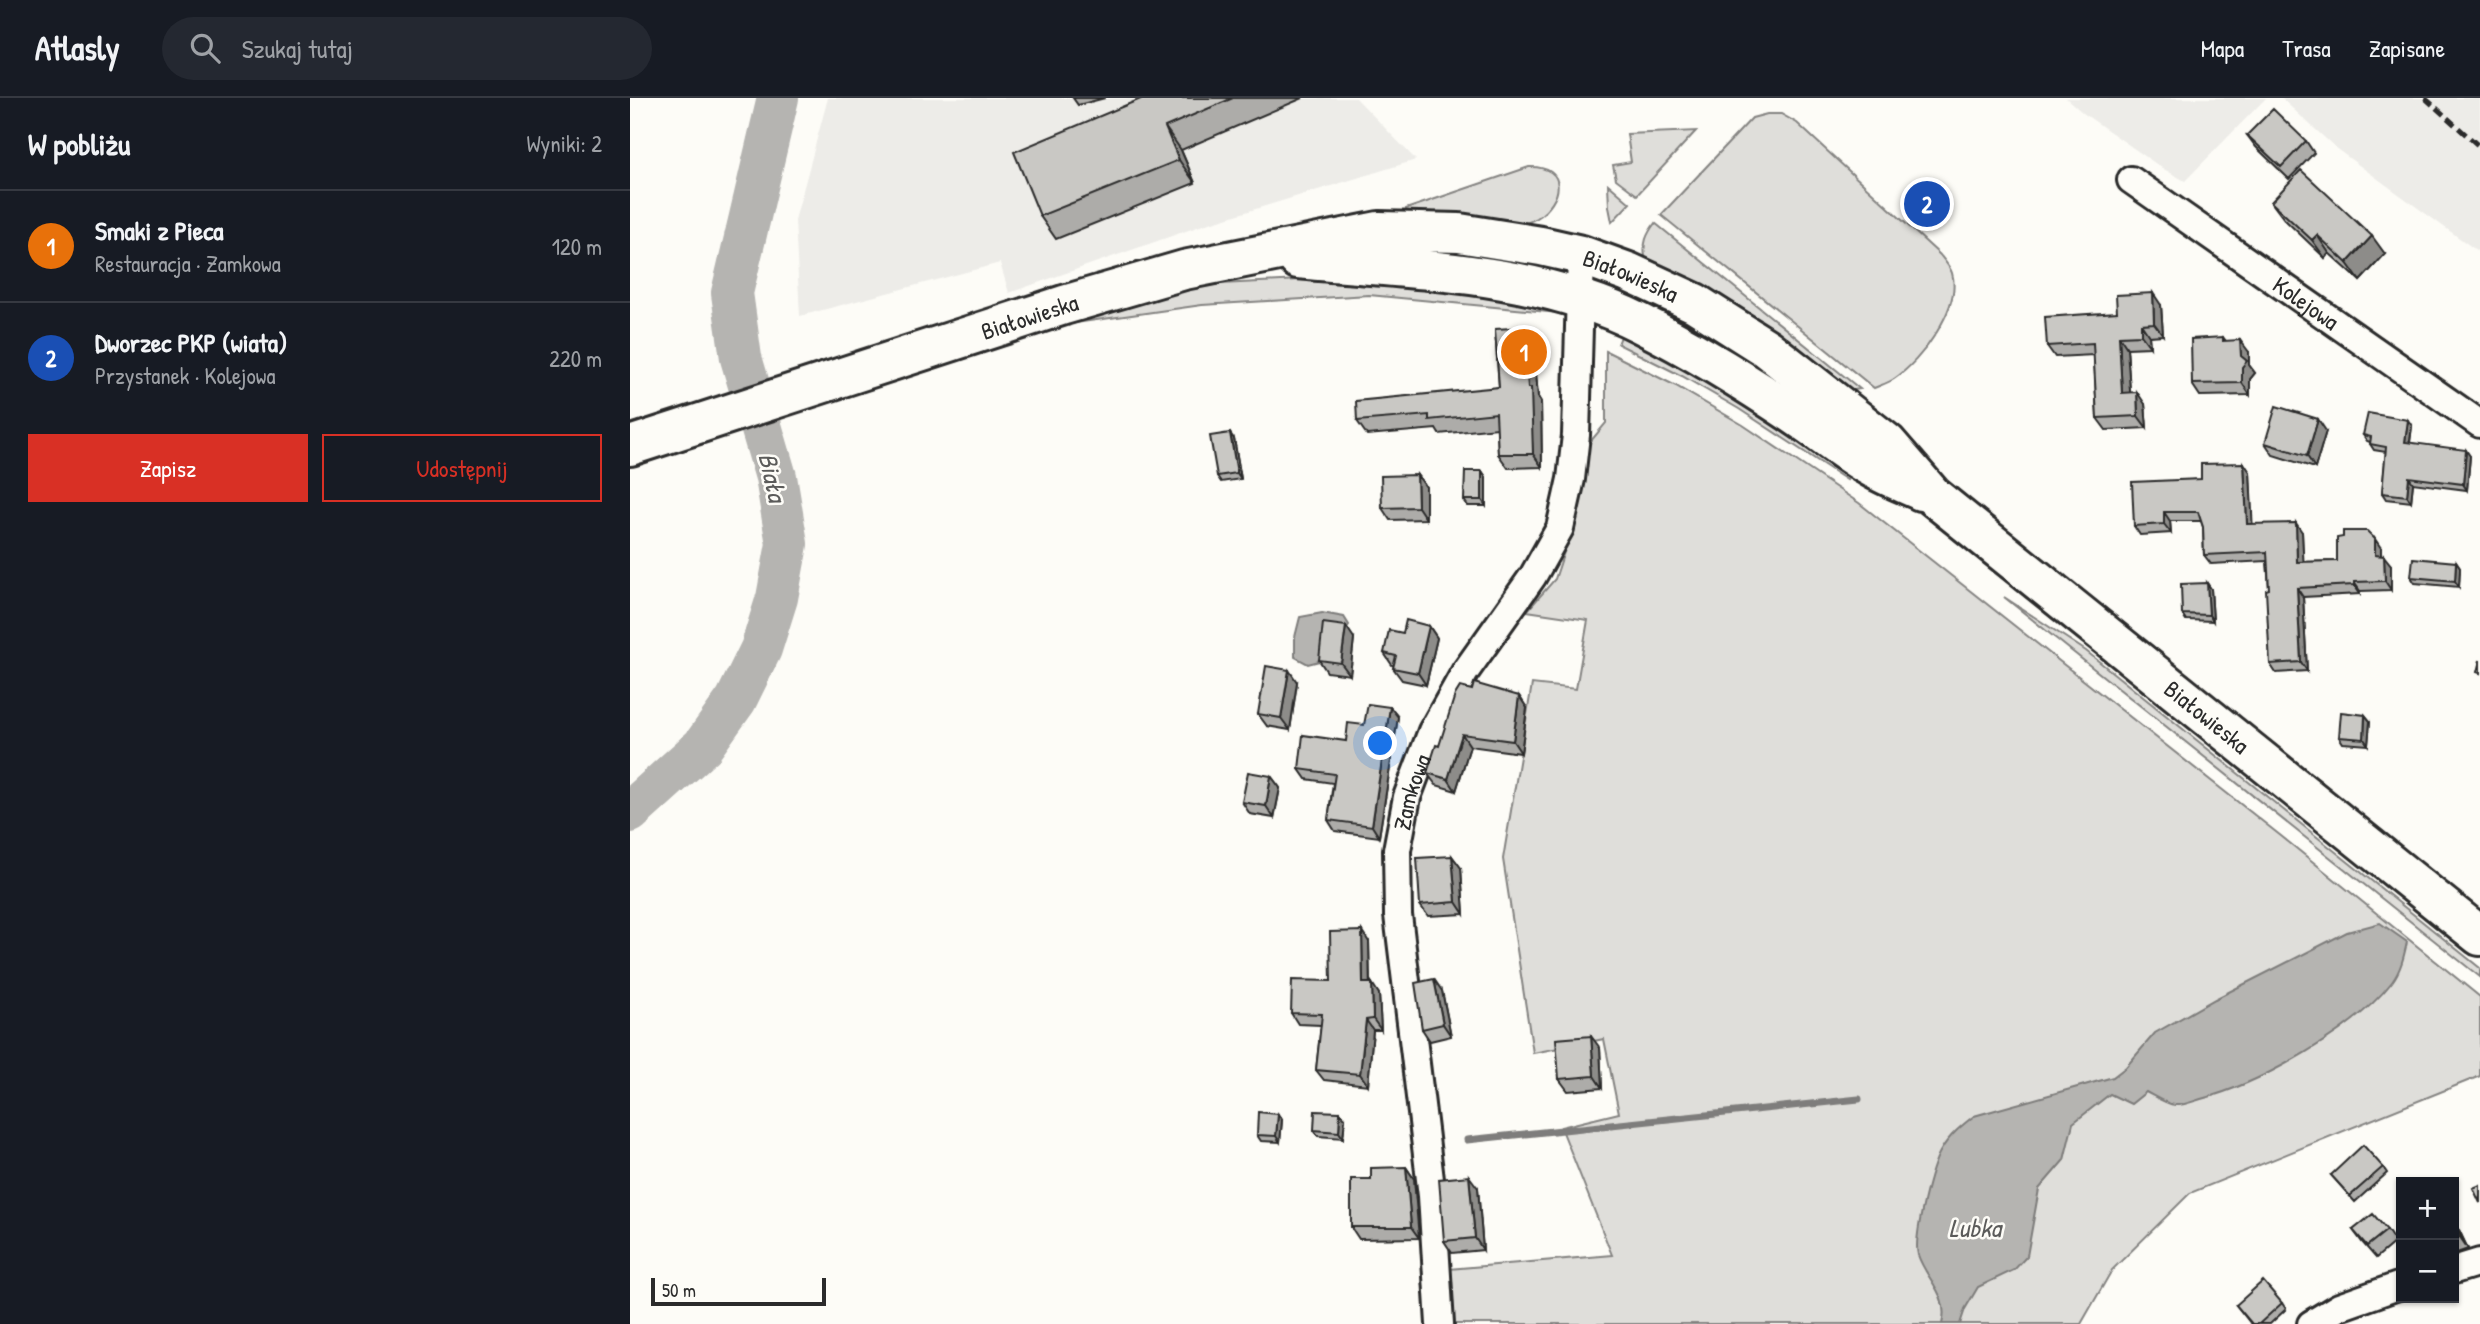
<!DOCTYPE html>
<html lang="pl">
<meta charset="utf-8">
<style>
body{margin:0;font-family:"Patrick Hand",sans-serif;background:#242831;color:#f1f3f6}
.controls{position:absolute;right:21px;bottom:21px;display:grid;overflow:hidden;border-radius:0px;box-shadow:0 2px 5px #0004}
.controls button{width:63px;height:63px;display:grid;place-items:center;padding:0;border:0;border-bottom:2px solid #363941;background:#171b24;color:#f1f3f6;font:35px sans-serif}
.scale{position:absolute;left:21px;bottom:18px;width:175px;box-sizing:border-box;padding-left:7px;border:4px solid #2b2b2b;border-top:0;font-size:19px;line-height:24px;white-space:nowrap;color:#2b2b2b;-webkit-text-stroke:5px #fdfcf7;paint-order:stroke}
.you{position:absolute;left:751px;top:646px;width:24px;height:24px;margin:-18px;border:5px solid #fff;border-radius:50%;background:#1a73e8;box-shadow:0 0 0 10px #1a73e833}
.badge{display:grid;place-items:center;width:46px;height:46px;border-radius:50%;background:#d93025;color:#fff;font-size:23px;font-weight:700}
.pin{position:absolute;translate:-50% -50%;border:4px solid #fff;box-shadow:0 2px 7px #0006}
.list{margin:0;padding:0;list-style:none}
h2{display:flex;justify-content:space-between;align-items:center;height:91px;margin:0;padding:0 28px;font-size:30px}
h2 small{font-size:23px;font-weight:400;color:#9ea1a6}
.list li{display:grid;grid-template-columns:46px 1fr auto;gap:21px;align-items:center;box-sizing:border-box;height:112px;padding:0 28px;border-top:2px solid #363941}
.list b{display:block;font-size:26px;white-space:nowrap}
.list p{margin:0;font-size:23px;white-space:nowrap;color:#9ea1a6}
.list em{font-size:23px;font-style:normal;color:#9ea1a6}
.actions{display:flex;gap:14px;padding:21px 28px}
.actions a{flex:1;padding:16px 0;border:2px solid #d93025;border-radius:0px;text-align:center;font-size:24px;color:#d93025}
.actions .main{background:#d93025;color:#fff}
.icon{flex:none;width:38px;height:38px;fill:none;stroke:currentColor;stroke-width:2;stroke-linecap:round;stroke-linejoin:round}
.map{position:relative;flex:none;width:1850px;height:1226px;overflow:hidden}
header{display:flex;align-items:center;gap:42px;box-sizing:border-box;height:98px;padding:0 35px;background:#171b24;border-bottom:2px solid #363941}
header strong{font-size:33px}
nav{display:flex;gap:38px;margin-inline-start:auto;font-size:24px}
.search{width:490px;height:63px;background:#242831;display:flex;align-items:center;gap:18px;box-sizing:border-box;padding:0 24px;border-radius:38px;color:#9ea1a6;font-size:26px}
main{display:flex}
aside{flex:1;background:#171b24}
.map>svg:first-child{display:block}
</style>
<header>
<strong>Atlasly</strong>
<div class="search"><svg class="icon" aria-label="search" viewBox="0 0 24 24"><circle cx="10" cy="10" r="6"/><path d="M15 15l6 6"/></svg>Szukaj tutaj</div>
<nav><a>Mapa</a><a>Trasa</a><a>Zapisane</a></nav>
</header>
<main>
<aside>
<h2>W pobliżu<small>Wyniki: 2</small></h2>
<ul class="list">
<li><span class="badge" style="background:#e8710a">1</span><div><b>Smaki z Pieca</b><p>Restauracja · Zamkowa</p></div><em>120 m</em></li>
<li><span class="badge" style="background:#1a4fb4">2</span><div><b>Dworzec PKP (wiata)</b><p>Przystanek · Kolejowa</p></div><em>220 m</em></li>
</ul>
<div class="actions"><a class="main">Zapisz</a><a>Udostępnij</a></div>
</aside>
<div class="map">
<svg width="1850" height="1226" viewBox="0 0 1850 1226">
<rect width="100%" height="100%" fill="#fdfcf7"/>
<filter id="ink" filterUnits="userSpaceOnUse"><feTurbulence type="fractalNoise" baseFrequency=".0143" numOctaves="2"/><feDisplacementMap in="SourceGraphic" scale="14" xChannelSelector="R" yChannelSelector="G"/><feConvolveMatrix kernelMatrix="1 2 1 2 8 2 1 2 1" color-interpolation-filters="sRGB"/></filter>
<g filter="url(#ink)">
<path fill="#edece8" d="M 198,0 L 726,0 L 786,62 L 573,127 L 379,195 L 370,165 L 170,218 L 165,122 Z
M 1436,0 L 1636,0 L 1555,83 L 1532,70 L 1453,15 Z
M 1651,0 L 1850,0 L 1850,155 L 1708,52 Z"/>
<path fill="#dfdeda" stroke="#858482" stroke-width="2" d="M 1137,16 L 1151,16 L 1167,25 L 1310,157 C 1314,162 1320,169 1322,175 C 1332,209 1291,263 1264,281 C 1258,285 1251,287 1244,290 L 1031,117 L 1122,20 Z
M 1066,33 L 1007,97 L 986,81 L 983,67 L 1001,64 L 997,36 Z
M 899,69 C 940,68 932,104 907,120 C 900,124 893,126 885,128 L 777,119 L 776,111 Z
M 978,86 L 1000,105 L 982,124 L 979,109 Z
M 1025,125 L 1230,291 L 1217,293 L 1119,220 L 1015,159 C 1013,145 1016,137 1025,125 Z
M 690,181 L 767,182 L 922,209 L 929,215 L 739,197 L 572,207 L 417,229 L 530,195 L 590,186 Z
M 986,185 L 1038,207 L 1192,307 L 1084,252 L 985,190 Z
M 992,236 L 1055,267 L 1221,375 L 1217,382 L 1109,311 L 1052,278 L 988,246 Z
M 976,253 L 1046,288 L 1113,327 L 1229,405 L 1651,738 L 1850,899 L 1850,978 L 1560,1095 L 1482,1172 L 1451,1226 L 823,1226 L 819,1171 L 982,1157 L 931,1029 L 989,1015 L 974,941 L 903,955 L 873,761 L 902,586 L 946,591 L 958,522 L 897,513 L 925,481 L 946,418 L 955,350 L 976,325 Z
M 1374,499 L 1456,553 L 1850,870 L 1850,879 Z"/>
<path fill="#b5b4b1" stroke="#7e7d7b" stroke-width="2" d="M 692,515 L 714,519 L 719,527 L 693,562 L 678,566 L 665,559 L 665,539 L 670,519 Z
M 1750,825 L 1777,844 C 1774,858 1771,872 1762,884 C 1725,932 1630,986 1571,1001 C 1564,1003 1553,1008 1545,1007 C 1536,1006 1524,998 1516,994 L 1501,1006 L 1480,996 L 1443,1025 L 1434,1062 L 1409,1091 L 1397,1158 L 1384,1172 L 1348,1189 L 1335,1211 L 1330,1226 L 1312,1226 C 1320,1198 1296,1181 1288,1157 C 1283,1140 1301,1068 1311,1052 C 1319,1038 1331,1028 1344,1018 L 1483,979 L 1496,969 L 1525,935 L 1585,901 L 1717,834 Z"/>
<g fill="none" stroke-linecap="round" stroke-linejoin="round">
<path stroke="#7e7d7b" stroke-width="7" d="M 837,1042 L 1229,1001"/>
<path stroke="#b5b4b1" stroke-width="42" d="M 0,714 L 73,648 L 106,602 L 131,551 L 147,500 L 157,446 L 146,379 L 111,260 L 102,195 L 148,0"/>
<g stroke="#2b2b2b" stroke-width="32">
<g id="minor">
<path id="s1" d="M 1501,82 L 1850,326"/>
<path d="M 1824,1172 L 1850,1164"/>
<path id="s2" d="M 810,1226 L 802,1098 L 768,817 L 767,752 L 777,699 L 802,633 L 835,574 L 903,478 L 930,430 L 941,381 L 946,337 L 951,157"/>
<path d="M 1681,1226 L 1709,1209 L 1771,1187"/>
</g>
</g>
<g stroke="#2b2b2b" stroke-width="44">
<g id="secondary">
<path d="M 668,161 C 783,172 905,172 1010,225 C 1068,254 1124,289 1178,326 C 1198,340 1218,356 1239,368 C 1255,378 1274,385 1291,393"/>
<path id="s3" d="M 0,348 L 434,207 L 554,172 L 749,133 L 829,135 L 911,148 L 951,157 L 998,174 L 1065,205 L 1136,250 L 1257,345 L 1303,398 L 1850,838"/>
</g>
</g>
<use href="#minor" stroke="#fdfcf7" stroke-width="26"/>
<use href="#secondary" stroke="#fdfcf7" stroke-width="38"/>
<path stroke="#2b2b2b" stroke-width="5" stroke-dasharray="10 5" stroke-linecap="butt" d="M 1795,0 L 1850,49"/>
</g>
<path fill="#adaca9" stroke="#2b2b2b" stroke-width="2" d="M 443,0 L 475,0 L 448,7 Z
M 513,0 L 673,0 L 551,52 L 565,85 L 426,141 L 410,118 Z
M 1617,37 L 1676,43 L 1684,55 L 1659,81 L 1626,49 Z
M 1641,104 L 1755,156 L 1730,183 L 1699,155 L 1695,160 L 1654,121 Z
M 1531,207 L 1533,237 L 1519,238 L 1520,249 L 1497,250 L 1500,294 L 1515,306 L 1517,330 L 1476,332 L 1467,320 L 1464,257 L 1425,259 L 1417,248 L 1487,214 Z
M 865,231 L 911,242 L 912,264 L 905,264 L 908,299 L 911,304 L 912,369 L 878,370 L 868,356 L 867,330 L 809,336 L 806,331 L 737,337 L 727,323 L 869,289 Z
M 1593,239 L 1596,243 L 1619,254 L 1619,267 L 1625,275 L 1620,281 L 1620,297 L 1570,298 L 1562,286 Z
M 1782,328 L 1780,345 L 1840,358 L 1837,392 L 1783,385 L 1781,404 L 1756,401 L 1752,395 L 1756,354 L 1744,352 L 1740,346 L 1740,344 L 1737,343 L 1733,337 Z
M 1696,333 L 1685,370 L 1643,357 L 1635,345 Z
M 604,341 L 611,381 L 591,384 L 587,378 Z
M 852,373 L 856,379 L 856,408 L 838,408 L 834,402 Z
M 1620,374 L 1622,426 L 1672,434 L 1673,464 L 1707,463 L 1751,450 L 1751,457 L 1761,467 L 1761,492 L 1730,493 L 1730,496 L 1673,499 L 1677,573 L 1646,575 L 1640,566 L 1639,491 L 1637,463 L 1581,466 L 1574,457 L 1573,429 L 1571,423 L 1540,423 L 1541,435 L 1510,437 L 1504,428 L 1571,381 Z
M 787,377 L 796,389 L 796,421 L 760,422 L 752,410 Z
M 1826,464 L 1830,470 L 1829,489 L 1785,485 L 1781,479 Z
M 1577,485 L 1581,491 L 1583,523 L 1556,522 L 1552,516 Z
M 799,528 L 807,540 L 796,587 L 772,582 L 763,570 L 764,568 L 762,567 L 754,555 L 773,535 Z
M 724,540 L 720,577 L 697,574 L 689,562 Z
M 667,584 L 660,632 L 637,628 L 628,616 Z
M 842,592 L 889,598 L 897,610 L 891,655 L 840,648 L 826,693 L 806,687 L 797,675 L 809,648 Z
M 760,609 L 768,619 L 749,739 L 705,733 L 698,722 L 703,685 L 676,681 L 669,671 L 716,643 L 734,627 Z
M 1735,617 L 1740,623 L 1738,647 L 1713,645 L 1709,639 Z
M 641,678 L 650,690 L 644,720 L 620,716 L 612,704 Z
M 822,758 L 831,770 L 834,816 L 798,818 L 790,807 Z
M 739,844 L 740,885 L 749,896 L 751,932 L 743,932 L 738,987 L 694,982 L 686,972 L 691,927 L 668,926 L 661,915 L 701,883 Z
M 812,893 L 821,938 L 800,943 L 792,931 Z
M 970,950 L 972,990 L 938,993 L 929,981 Z
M 715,1020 L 713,1040 L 688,1038 L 684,1032 Z
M 652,1022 L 650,1044 L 631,1043 L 627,1037 Z
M 776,1069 L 784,1081 L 789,1140 L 729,1141 L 721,1129 L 741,1081 Z
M 1753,1069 L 1757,1075 L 1725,1104 L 1701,1077 Z
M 848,1090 L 853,1152 L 822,1155 L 814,1143 Z
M 1824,1125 L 1829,1132 L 1838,1151 L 1824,1156 Z
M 1723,1132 L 1757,1132 L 1765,1144 L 1746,1160 L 1732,1144 Z
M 1652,1205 L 1656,1211 L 1640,1226 L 1621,1226 L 1606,1207 Z"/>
<path fill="#8d8c89" stroke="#2b2b2b" stroke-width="2" d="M 535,29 L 551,52 L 565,85 L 549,62 Z
M 1687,137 L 1699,155 L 1695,160 L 1682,142 Z
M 1742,138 L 1755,156 L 1730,183 L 1717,165 Z
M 1523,195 L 1531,207 L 1533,237 L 1524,225 Z
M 1511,226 L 1519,238 L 1520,249 L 1511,237 Z
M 901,229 L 911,242 L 912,264 L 902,250 Z
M 1489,238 L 1497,250 L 1501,307 L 1492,295 Z
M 1610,242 L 1619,254 L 1619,267 L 1625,275 L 1620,281 L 1620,297 L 1612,285 Z
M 895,250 L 905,264 L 908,299 L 911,304 L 912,369 L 903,356 Z
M 1507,294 L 1515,306 L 1517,330 L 1508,318 Z
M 1688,321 L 1696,333 L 1685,370 L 1677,358 Z
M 1778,322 L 1782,328 L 1779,350 L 1775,344 Z
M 600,335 L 604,341 L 611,381 L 607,375 Z
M 1836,352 L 1840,358 L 1837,392 L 1833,386 Z
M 1614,365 L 1620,374 L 1623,435 L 1617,426 Z
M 852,373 L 856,379 L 856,408 L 852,402 Z
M 787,377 L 796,389 L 796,421 L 788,409 Z
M 1779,379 L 1783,385 L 1781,404 L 1777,398 Z
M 1534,414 L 1540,423 L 1541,435 L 1534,426 Z
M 1666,425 L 1672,434 L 1674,473 L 1667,464 Z
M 1745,441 L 1751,450 L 1751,466 L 1745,457 Z
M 1754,458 L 1761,467 L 1761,492 L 1755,483 Z
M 1826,464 L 1830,470 L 1829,489 L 1825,483 Z
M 1724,484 L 1730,493 L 1730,496 L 1724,487 Z
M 1577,485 L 1581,491 L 1583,523 L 1579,517 Z
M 1667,490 L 1673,499 L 1677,573 L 1671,564 Z
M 716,528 L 724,540 L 720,577 L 711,565 Z
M 799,528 L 807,540 L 796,587 L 788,575 Z
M 659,572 L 667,584 L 660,632 L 651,620 Z
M 889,598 L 897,610 L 891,655 L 883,643 Z
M 760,609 L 768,619 L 749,739 L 742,728 Z
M 1735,617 L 1740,623 L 1738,647 L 1734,641 Z
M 832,636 L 840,648 L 826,693 L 818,681 Z
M 641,678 L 650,690 L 644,720 L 636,708 Z
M 822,758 L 831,770 L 834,816 L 826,804 Z
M 732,833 L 739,844 L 740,896 L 733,885 Z
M 804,881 L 812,893 L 821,938 L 813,926 Z
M 742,885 L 749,896 L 751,932 L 743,921 Z
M 736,922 L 743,932 L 738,987 L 730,976 Z
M 961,938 L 970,950 L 972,990 L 964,978 Z
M 710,1014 L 715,1020 L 713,1040 L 709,1034 Z
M 648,1016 L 652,1022 L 650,1044 L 646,1038 Z
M 776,1069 L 784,1081 L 789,1140 L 781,1129 Z
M 839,1078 L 848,1090 L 853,1152 L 845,1140 Z
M 1824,1125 L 1829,1132 L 1838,1151 L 1830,1139 Z"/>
<path fill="#c9c8c4" stroke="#2b2b2b" stroke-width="2" d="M 513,0 L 603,0 L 535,29 L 549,62 L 410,118 L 384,54 Z
M 1643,11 L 1676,43 L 1651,69 L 1617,37 Z
M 1671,72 L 1742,138 L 1717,165 L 1687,137 L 1682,142 L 1641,104 Z
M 1523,195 L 1524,225 L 1511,226 L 1511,237 L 1489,238 L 1492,295 L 1507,294 L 1508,318 L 1467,320 L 1463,245 L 1417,248 L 1415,219 L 1487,214 L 1486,197 Z
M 901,229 L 902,250 L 895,250 L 898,290 L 901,290 L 903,356 L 868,356 L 866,315 L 799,322 L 799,317 L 727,323 L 726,303 L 869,289 L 865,231 Z
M 1593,239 L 1593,243 L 1610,242 L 1611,258 L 1617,263 L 1612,269 L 1612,285 L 1562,286 L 1561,241 Z
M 1646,308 L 1688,321 L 1677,358 L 1635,345 Z
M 1738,315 L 1778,322 L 1775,344 L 1836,352 L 1833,386 L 1779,379 L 1777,398 L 1752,395 L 1756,349 L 1740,346 L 1741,339 L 1733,337 Z
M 600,335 L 607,375 L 587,378 L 580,338 Z
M 1614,365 L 1617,426 L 1666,425 L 1667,464 L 1707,463 L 1707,440 L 1713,439 L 1713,433 L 1737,433 L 1745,441 L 1745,457 L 1754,458 L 1755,483 L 1724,484 L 1724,487 L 1667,490 L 1671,564 L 1640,566 L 1636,492 L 1639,491 L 1637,454 L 1574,457 L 1573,429 L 1568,414 L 1534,414 L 1534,426 L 1504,428 L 1502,384 L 1571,381 L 1571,366 Z
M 835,373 L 852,373 L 852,402 L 834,402 Z
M 787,377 L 788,409 L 752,410 L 751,378 Z
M 1783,460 L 1826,464 L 1825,483 L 1781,479 Z
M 1577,485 L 1579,517 L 1552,516 L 1551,486 Z
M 776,522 L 799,528 L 788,575 L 763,570 L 766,558 L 754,555 L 759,532 L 773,535 Z
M 693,525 L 716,528 L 711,565 L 689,562 Z
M 1850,562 L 1850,575 L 1847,574 Z
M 636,568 L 659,572 L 651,620 L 628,616 Z
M 844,585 L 889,598 L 883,643 L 832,636 L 818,681 L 797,675 L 806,647 L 809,648 L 825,597 L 830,589 L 842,592 Z
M 738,606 L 760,609 L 742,728 L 698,722 L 705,676 L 669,671 L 673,637 L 716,643 L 718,625 L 734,627 Z
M 1711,614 L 1735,617 L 1734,641 L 1709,639 Z
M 618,674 L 641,678 L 636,708 L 612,704 Z
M 822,758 L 826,804 L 790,807 L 787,760 Z
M 732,833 L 733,885 L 742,885 L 743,921 L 736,922 L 730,976 L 686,972 L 692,916 L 661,915 L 662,882 L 701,883 L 700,834 Z
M 804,881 L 813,926 L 792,931 L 785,885 Z
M 961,938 L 964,978 L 929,981 L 926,941 Z
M 685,1013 L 710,1014 L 709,1034 L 684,1032 Z
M 628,1014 L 648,1016 L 646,1038 L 627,1037 Z
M 1733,1047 L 1753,1069 L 1720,1098 L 1701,1077 Z
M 776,1069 L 781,1129 L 721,1129 L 721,1081 L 741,1081 L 741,1070 Z
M 839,1078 L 845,1140 L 814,1143 L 809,1081 Z
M 1850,1087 L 1850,1105 L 1843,1090 Z
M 1743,1116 L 1757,1132 L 1737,1148 L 1723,1132 Z
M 1824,1127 L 1830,1139 L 1824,1141 Z
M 1633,1183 L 1652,1205 L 1629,1226 L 1622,1226 L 1606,1207 Z"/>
</g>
<g text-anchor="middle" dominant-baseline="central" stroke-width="5" stroke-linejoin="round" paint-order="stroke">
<g font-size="24" fill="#2b2b2b" stroke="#fdfcf7">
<text stroke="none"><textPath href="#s3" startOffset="1038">Białowieska</textPath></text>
<text stroke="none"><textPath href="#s1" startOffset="214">Kolejowa</textPath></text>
<text stroke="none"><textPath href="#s3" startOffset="420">Białowieska</textPath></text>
<text stroke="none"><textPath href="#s3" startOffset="1768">Białowieska</textPath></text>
<text stroke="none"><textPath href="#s2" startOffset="536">Zamkowa</textPath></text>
</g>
<g font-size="26" font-style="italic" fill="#5b5b5a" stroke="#fdfcf7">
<text transform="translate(143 379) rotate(77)">Biała</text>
<text x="1345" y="1129">Lubka</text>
</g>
</g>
</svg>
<div class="controls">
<button>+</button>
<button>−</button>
</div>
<div class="scale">50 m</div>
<div class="you"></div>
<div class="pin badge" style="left:894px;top:254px;background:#e8710a">1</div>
<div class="pin badge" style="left:1297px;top:106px;background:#1a4fb4">2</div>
</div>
</main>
